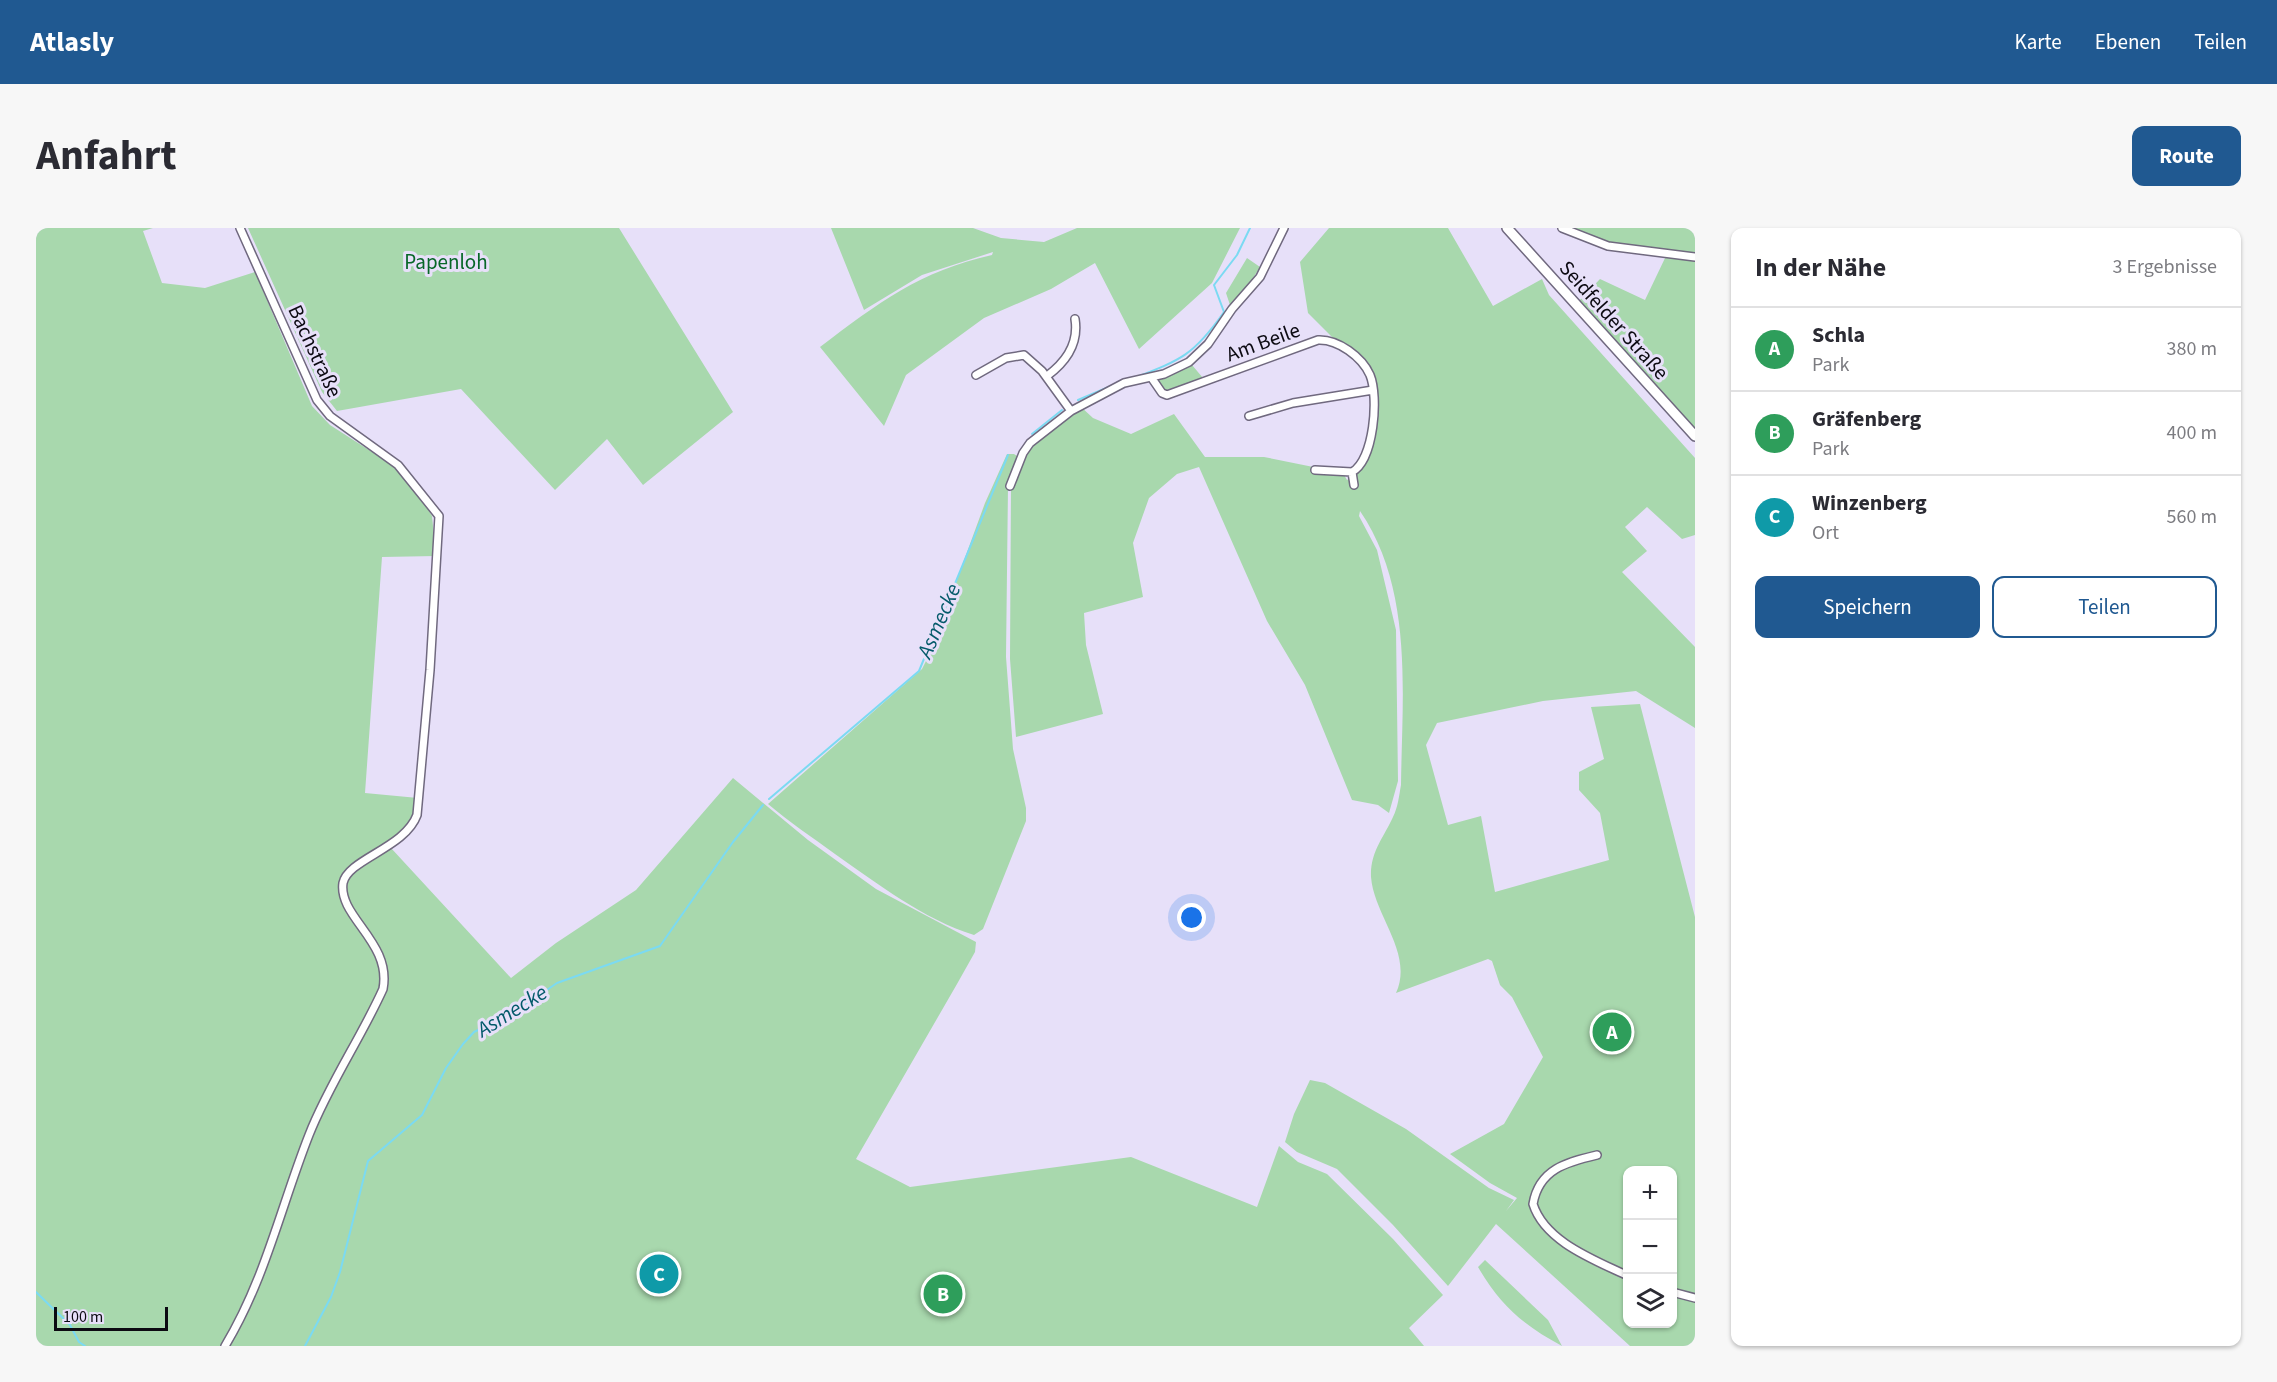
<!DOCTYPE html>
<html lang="de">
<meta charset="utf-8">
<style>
body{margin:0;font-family:"Source Sans 3",sans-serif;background:#f7f7f7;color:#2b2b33}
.controls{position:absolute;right:18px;bottom:18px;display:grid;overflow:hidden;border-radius:12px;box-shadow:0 2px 4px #0004}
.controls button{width:54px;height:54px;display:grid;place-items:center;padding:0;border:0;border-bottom:2px solid #e1e1e2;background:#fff;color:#2b2b33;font:30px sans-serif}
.scale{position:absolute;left:18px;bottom:15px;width:114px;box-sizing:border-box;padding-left:6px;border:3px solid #0c0a12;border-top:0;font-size:16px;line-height:21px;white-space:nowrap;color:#0c0a12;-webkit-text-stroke:4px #e7e0f9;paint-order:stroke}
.you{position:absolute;left:1156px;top:690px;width:21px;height:21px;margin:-15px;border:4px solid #fff;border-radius:50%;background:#1a73e8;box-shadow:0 0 0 9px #1a73e833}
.badge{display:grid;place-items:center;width:39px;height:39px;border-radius:50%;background:#205991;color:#fff;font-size:20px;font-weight:700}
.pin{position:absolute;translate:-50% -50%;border:3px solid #fff;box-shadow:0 2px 6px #0006}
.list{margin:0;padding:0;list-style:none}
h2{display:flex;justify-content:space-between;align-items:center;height:78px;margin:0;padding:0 24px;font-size:26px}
h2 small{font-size:20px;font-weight:400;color:#7c7c81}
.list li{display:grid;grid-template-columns:39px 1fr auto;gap:18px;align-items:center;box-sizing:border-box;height:84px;padding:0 24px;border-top:2px solid #e1e1e2}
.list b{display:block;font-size:22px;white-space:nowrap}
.list p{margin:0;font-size:20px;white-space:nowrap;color:#7c7c81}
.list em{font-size:20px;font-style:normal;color:#7c7c81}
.actions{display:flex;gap:12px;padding:18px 24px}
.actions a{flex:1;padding:14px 0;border:2px solid #205991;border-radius:12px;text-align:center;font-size:21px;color:#205991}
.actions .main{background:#205991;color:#fff}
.icon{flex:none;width:33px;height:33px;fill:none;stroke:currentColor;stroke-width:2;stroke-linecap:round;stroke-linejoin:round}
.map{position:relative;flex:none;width:1659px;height:1118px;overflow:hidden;border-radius:12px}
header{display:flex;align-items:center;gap:36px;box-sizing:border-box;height:84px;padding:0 30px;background:#205991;color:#fff}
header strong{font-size:28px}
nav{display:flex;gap:33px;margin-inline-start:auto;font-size:21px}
.intro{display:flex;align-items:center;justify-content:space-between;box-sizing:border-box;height:144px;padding:0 36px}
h1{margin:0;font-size:42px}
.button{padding:15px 27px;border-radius:12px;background:#205991;color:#fff;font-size:21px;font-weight:700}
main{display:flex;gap:36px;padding:0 36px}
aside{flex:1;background:#fff;border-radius:12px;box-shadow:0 2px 4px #0004}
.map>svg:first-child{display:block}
</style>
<header>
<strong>Atlasly</strong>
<nav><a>Karte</a><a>Ebenen</a><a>Teilen</a></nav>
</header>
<div class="intro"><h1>Anfahrt</h1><a class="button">Route</a></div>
<main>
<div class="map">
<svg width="1659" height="1118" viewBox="0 0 1659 1118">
<rect width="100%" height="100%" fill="#e7e0f9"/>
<path fill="#a8d8ad" d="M 0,0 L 117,0 L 107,3 L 126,55 L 169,60 L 219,44 L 276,178 L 294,197 L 361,240 L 381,263 L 396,288 L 400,328 L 346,329 L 329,565 L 382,570 L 375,595 L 316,645 L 355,620 L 475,750 L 520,715 L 600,662 L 697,550 L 772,612 L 840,661 L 940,714 L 939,724 L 921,756 L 820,931 L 874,959 L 1095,929 L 1221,979 L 1243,918 L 1262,934 L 1291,946 L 1357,1011 L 1407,1067 L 1373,1100 L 1388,1118 L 191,1118 L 217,1068 L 246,993 L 187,1118 L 0,1118 Z
M 212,0 L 583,0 L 697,184 L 607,257 L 571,211 L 519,262 L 425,161 L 301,183 L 286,164 Z
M 795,0 L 937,0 L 965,10 L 1008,14 L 1041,0 L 1204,0 L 1176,55 L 1103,121 L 1059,35 L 1015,61 L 948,90 L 870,147 L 848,198 L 784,119 C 842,75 884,43 956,27 L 957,24 L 886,47 L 828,82 Z
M 1293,0 L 1412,0 L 1457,78 L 1506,51 L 1513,67 L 1659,230 L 1659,307 L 1646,311 L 1611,279 L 1589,299 L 1611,323 L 1586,344 L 1659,419 L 1659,500 L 1600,463 L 1507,473 L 1401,495 L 1390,517 L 1412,597 L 1445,588 L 1459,664 L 1573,632 L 1564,585 L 1543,562 L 1543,544 L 1568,531 L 1555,479 L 1604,476 L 1659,689 L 1659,1069 L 1637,1063 L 1636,942 L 1592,942 L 1592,1096 L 1636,1096 L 1637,1065 L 1659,1071 L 1659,1118 L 1594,1118 L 1460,996 L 1412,1058 L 1357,997 L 1301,941 L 1261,924 L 1249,914 L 1258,886 L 1274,852 L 1289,855 L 1370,901 L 1453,960 L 1478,972 L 1470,983 L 1481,970 L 1454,955 L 1414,926 L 1468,896 L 1507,829 L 1476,769 L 1464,757 L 1456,733 L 1452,731 L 1360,765 C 1378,725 1338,688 1335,649 C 1334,624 1348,609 1357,589 C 1362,579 1363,568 1365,557 C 1366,467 1378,362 1324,283 L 1323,288 L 1341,322 L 1360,402 L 1362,553 L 1353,585 L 1342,577 L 1316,572 L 1269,457 L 1231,393 L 1163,239 L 1141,246 L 1113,270 L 1097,315 L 1107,369 L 1048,385 L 1050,417 L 1067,486 L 980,509 L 974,431 L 975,258 L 989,225 L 1006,207 L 1044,178 L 1057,190 L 1095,206 L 1138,186 L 1169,229 L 1228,229 L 1307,245 L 1311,252 L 1322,245 L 1335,215 L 1339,157 L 1313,121 L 1296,109 L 1272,85 L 1264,34 Z
M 1531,0 L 1659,0 L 1659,202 L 1542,74 L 1564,51 L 1609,72 L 1630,28 L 1555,12 Z
M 1211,30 L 1224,39 L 1206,68 L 1194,77 L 1190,65 Z
M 1156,137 L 1167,150 L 1128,163 L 1121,153 Z
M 971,226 L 978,226 L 984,230 L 972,258 L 970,429 L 977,521 L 990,580 L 990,593 L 947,701 L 938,707 C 887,691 842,656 799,626 C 776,609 753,594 732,576 L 886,441 L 894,425 L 949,275 Z
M 1449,1032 L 1512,1092 L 1526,1118 C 1487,1097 1464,1077 1442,1039 Z"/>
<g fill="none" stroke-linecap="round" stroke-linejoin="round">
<path stroke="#7bdaf2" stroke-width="2" d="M 1098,150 C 1145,132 1158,127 1188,84 L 1178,57 L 1201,27 L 1214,0
M 1042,172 L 1075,158
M 996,206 L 1026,182
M 733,571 L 883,443 L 972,227
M 0,1064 L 34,1097 L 43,1114 L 49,1118
M 269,1118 L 295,1069 L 304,1044 L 332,933 L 386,887 L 410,840 L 427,816 L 438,804 L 479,784 L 521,755 L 624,718 L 697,614 L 727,577"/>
<g stroke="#70697f" stroke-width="10">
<path id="minor" d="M 1526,0 L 1572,18 L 1659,29
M 940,147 L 970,130 L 988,127 L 1006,143 L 1035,183
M 1011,148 C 1030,134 1043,116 1039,91
M 1115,149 L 1126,165 L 1131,167 L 1282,112 C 1302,111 1326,129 1334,147 C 1343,169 1338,232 1316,244 L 1318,257
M 1213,188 L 1257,175 L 1337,162
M 1279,242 L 1316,244
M 974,258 L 987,225 L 994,215 L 1035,183 L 1088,155 L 1128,146 L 1153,134 L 1172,116 L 1196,81 L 1224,49 L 1248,0
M 1561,927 C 1531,934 1503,941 1497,976 C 1509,1014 1559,1032 1592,1048
M 1636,1064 L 1659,1070
M 189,1118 C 229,1052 245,978 273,907 C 293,856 325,810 347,761 C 356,714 302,689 307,655 C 312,631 369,620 381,587 L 394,442 L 403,288 L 362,237 L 294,188 L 281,172 L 204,0"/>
</g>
<g stroke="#70697f" stroke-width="12">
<path id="secondary" d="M 1471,0 L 1659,208"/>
</g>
<use href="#minor" stroke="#fff" stroke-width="7"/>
<use href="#secondary" stroke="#fff" stroke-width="9"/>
</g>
<g text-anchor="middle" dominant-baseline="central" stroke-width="6" stroke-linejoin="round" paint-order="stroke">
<g font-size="21" fill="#076728" stroke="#e7e0f9">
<text x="410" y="34">Papenloh</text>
</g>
<g font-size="21" fill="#0c0a12" stroke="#e7e0f9">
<text transform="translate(1578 92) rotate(48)">Seidfelder Straße</text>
<text transform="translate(1227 114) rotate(-20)">Am Beile</text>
<text transform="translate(279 123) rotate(65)">Bachstraße</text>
</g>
<g font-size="22" font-style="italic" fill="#035a6a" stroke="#e7e0f9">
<text transform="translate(903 393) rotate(-67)">Asmecke</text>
<text transform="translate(476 783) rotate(-32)">Asmecke</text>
</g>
</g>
</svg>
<div class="controls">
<button>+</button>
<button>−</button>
<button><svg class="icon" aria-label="layers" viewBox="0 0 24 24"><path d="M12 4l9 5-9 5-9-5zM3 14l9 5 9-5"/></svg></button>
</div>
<div class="scale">100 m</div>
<div class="you"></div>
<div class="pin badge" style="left:1576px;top:804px;background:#2e9e5b">A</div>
<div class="pin badge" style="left:907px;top:1066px;background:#2e9e5b">B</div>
<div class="pin badge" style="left:623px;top:1046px;background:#0f9aa8">C</div>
</div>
<aside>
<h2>In der Nähe<small>3 Ergebnisse</small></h2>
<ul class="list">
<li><span class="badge" style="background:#2e9e5b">A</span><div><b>Schla</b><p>Park</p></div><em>380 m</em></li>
<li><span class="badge" style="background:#2e9e5b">B</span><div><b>Gräfenberg</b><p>Park</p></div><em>400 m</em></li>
<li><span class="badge" style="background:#0f9aa8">C</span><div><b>Winzenberg</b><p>Ort</p></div><em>560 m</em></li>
</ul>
<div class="actions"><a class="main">Speichern</a><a>Teilen</a></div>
</aside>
</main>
